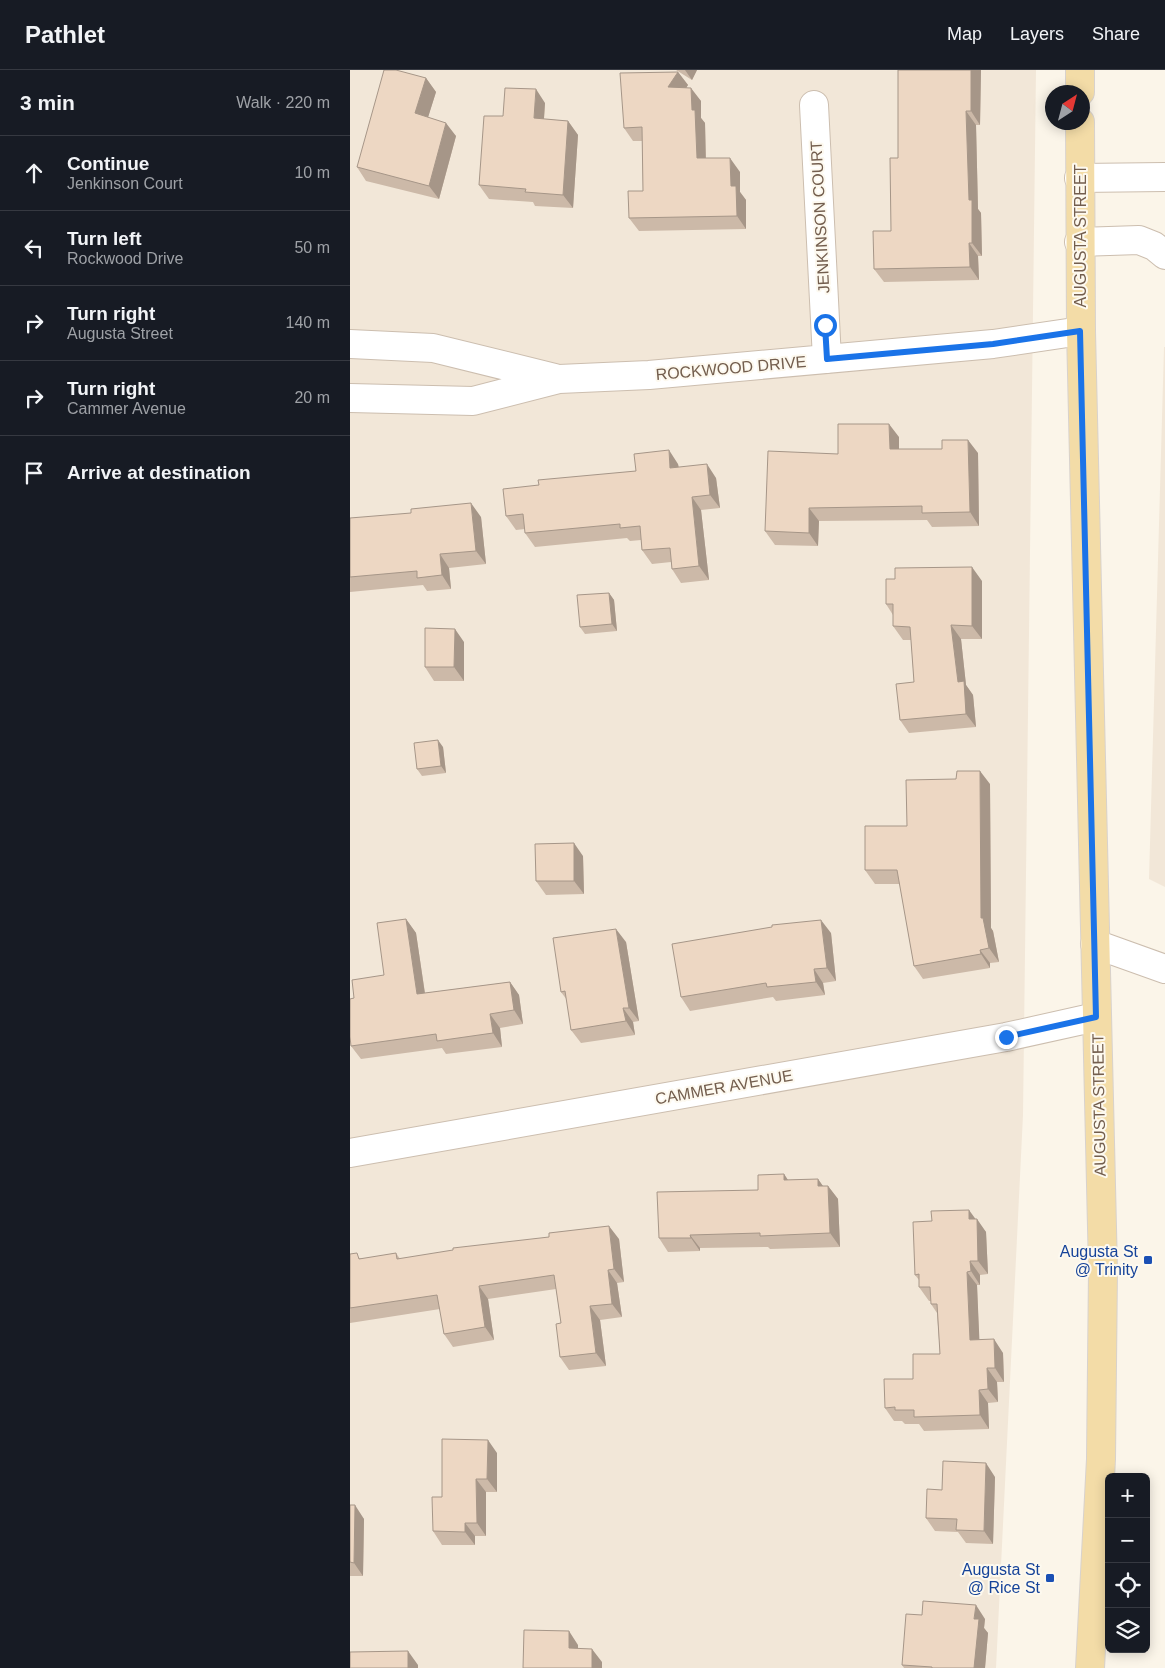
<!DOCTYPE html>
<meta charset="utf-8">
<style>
body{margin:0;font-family:Helvetica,sans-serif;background:#242831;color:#f1f3f6}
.controls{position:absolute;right:15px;bottom:15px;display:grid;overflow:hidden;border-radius:8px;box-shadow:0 2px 12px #0003}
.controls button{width:45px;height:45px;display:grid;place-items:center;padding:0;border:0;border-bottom:1px solid #363941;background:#171b24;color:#f1f3f6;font:25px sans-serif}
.compass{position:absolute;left:695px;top:15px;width:45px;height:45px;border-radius:50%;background:#171b24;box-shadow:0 2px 12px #0003;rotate:36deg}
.stop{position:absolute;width:15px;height:15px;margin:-11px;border:4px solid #1a73e8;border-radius:50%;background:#fff}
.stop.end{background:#1a73e8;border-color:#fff;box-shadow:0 1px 5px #0008}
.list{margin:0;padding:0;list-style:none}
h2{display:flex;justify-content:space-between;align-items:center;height:65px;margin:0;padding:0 20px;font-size:21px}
h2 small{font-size:16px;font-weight:400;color:#9ea1a6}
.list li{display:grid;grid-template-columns:32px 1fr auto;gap:15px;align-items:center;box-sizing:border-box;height:75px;padding:0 20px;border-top:1px solid #363941}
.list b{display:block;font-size:19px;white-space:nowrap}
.list p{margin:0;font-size:16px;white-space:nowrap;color:#9ea1a6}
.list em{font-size:16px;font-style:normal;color:#9ea1a6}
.icon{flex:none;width:28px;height:28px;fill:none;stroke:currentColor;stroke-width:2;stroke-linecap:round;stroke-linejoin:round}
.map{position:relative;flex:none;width:815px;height:1598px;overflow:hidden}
header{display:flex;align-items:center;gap:30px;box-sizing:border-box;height:70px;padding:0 25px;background:#171b24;border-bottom:1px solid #363941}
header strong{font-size:24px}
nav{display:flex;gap:28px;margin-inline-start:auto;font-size:18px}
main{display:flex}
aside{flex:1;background:#171b24}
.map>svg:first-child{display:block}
</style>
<header>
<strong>Pathlet</strong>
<nav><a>Map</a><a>Layers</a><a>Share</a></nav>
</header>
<main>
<aside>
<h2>3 min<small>Walk · 220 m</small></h2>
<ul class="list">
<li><svg class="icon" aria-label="ahead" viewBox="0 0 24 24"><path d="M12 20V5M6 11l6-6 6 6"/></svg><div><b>Continue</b><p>Jenkinson Court</p></div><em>10 m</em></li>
<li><svg class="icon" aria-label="left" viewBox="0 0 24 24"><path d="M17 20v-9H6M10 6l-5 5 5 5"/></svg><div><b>Turn left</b><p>Rockwood Drive</p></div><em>50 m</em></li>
<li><svg class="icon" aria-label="right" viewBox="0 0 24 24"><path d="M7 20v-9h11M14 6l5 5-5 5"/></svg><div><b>Turn right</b><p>Augusta Street</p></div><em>140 m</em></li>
<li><svg class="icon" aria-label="right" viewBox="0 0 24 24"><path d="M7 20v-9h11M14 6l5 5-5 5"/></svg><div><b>Turn right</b><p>Cammer Avenue</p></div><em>20 m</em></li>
<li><svg class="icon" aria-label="arrive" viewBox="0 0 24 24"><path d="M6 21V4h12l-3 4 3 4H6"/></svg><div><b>Arrive at destination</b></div></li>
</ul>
</aside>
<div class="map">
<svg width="815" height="1598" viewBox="0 0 815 1598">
<rect width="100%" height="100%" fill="#fbf5e9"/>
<path fill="#f2e7d8" d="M 0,0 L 686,0 L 673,1045 L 646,1598 L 0,1598 Z
M 814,277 L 815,277 L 815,817 L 799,809 Z"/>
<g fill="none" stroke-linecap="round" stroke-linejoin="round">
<g stroke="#ccbeaf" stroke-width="30">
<path id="minor" d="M 464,35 L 477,289
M 729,108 L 815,107
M 729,172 L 789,170 L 804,176 L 815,185
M 0,274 L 83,278 L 205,308
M 0,328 L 123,331 L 209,309 L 299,305 L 643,274 L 731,261
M 745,874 L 815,899
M 0,1083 L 656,967 L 746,947"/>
</g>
<g stroke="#d8d2cd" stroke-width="30">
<path id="major" d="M 730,22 L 730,0
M 730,52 L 731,261 L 753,1200 L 751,1389 L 740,1598"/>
</g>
<use href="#minor" stroke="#fff" stroke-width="28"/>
<use href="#major" stroke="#f3dca7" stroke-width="28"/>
</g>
<path fill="#ccb9a8" d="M 326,0 L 347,0 L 342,10 Z
M 548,0 L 631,0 L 630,55 L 626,55 L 628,139 L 631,143 L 632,186 L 628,186 L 629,210 L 534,212 L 524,199 L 541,161 L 548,88 Z
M 328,2 L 338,15 L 336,17 L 351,31 L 351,48 L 355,53 L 356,88 L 390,102 L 390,122 L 396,130 L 396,159 L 289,161 L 279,148 L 293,121 L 292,71 L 283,71 L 274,58 Z
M 76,8 L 86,22 L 78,47 L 106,66 L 89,129 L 16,111 L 7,97 Z
M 195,33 L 194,49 L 218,51 L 228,65 L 223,138 L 185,136 L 183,132 L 139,129 L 129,115 L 153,46 Z
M 549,367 L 549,379 L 628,383 L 629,456 L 582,457 L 577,450 L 469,451 L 468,476 L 425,475 L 415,461 L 488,384 Z
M 328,394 L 329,397 L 366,408 L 370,438 L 351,440 L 359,510 L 331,513 L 322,499 L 321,492 L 302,494 L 292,480 L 291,470 L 280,471 L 277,468 L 185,477 L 175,463 L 175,459 L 166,460 L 156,446 L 189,415 L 286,401 Z
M 131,447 L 136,494 L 99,498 L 101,519 L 77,521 L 73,515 L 0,522 L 0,448 Z
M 632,511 L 632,569 L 611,569 L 616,615 L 623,625 L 626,657 L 559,663 L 550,650 L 564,612 L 561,570 L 553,570 L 543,556 L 543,545 L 536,534 Z
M 259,523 L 264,530 L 267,561 L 235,564 L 230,557 Z
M 114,572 L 114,611 L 84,611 L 75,597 Z
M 93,677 L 96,703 L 72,706 L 67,699 Z
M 640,714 L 641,858 L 643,861 L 649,892 L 640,893 L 640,898 L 573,909 L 564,896 L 550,814 L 525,814 L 515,800 L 557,756 Z
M 233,786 L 234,824 L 196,825 L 186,811 Z
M 56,849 L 66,863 L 75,923 L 160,912 L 169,925 L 173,954 L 150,958 L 152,977 L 96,984 L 92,978 L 11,989 L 1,976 L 0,970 L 0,929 L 4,928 L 34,905 Z
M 481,863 L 486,911 L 473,913 L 475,925 L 426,931 L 423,927 L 340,941 L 331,927 Z
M 276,872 L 289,951 L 283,952 L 285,965 L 231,973 L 221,960 L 217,930 L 211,922 Z
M 434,1104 L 438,1110 L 468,1109 L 473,1116 L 478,1116 L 488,1129 L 490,1177 L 420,1179 L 418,1177 L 350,1178 L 350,1181 L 318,1182 L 309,1168 L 408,1120 Z
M 625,1149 L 636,1162 L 638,1204 L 630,1205 L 630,1215 L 627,1215 L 629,1270 L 653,1283 L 654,1312 L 647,1312 L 648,1332 L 638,1333 L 639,1359 L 574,1361 L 569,1354 L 555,1354 L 552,1351 L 544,1351 L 535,1338 L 590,1284 L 587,1243 L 581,1234 L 581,1231 L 579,1231 L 569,1217 L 569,1210 L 565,1205 Z
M 269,1169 L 274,1212 L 267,1213 L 272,1247 L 250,1250 L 256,1296 L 219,1300 L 210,1287 L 211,1253 L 206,1219 L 138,1229 L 144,1270 L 103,1277 L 94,1264 L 90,1239 L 0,1253 L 0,1184 L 12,1189 L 46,1183 L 50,1189 Z
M 147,1383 L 147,1422 L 136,1422 L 136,1466 L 125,1466 L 125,1475 L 92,1475 L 83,1461 L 92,1427 Z
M 645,1407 L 643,1474 L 616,1473 L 608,1462 L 585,1461 L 576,1448 L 592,1420 Z
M 0,1435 L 14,1449 L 13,1506 L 0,1506 Z
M 572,1545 L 635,1549 L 634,1558 L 638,1563 L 635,1598 L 554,1598 L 552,1595 Z"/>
<path fill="#a69688" d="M 335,0 L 347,0 L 342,10 Z
M 621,0 L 631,0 L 630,55 L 621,41 Z
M 328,2 L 338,15 L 328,31 L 318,17 Z
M 76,8 L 86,22 L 75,57 L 65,43 Z
M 341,18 L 351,31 L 351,48 L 355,53 L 356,102 L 347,88 L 342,40 Z
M 186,19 L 195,33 L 193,62 L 184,48 Z
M 616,41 L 626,55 L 628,139 L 631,143 L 632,186 L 622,173 L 619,130 Z
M 218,51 L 228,65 L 223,138 L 213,125 Z
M 96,53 L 106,66 L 89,129 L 79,116 Z
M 380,88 L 390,102 L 390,122 L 396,130 L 396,159 L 387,146 L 381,116 Z
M 619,173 L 628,186 L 629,210 L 620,197 Z
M 539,354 L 549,367 L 549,393 L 540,379 Z
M 618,370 L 628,383 L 629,456 L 620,442 Z
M 319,380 L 328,394 L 330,411 L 320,398 Z
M 357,394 L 366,408 L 370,438 L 360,425 Z
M 342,427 L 351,440 L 359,510 L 349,496 Z
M 121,433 L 131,447 L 136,494 L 126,481 Z
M 459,438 L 469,451 L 468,476 L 459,463 Z
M 90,484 L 99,498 L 101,519 L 92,505 Z
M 622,497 L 632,511 L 632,569 L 622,556 Z
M 259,523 L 264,530 L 267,561 L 262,554 Z
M 601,555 L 611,569 L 616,615 L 623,625 L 626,657 L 616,644 L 608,612 Z
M 105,559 L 114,572 L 114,611 L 104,597 Z
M 88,670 L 93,677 L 96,703 L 91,696 Z
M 630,701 L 640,714 L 641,858 L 643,861 L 649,892 L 639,878 L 631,848 Z
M 224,773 L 233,786 L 234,824 L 224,811 Z
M 56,849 L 66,863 L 77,938 L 67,924 Z
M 471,850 L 481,863 L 486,911 L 477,898 Z
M 266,859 L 276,872 L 289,951 L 279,938 Z
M 630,880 L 640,893 L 640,898 L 631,884 Z
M 464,899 L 473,913 L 475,925 L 466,912 Z
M 160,912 L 169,925 L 173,954 L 164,940 Z
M 273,938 L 283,952 L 285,965 L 276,951 Z
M 140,944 L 150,958 L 152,977 L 143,963 Z
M 434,1104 L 443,1118 L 434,1110 Z
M 468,1109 L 477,1122 L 468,1116 Z
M 478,1116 L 488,1129 L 490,1177 L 480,1163 Z
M 619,1140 L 627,1151 L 627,1149 L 636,1162 L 638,1204 L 628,1191 L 619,1149 Z
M 259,1156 L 269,1169 L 274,1212 L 264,1199 Z
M 340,1165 L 350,1178 L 350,1181 L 341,1168 Z
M 620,1191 L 630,1205 L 630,1215 L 621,1201 Z
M 258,1200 L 267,1213 L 272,1247 L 262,1234 Z
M 617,1202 L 627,1215 L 630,1283 L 620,1270 Z
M 129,1216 L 138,1229 L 144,1270 L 135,1257 Z
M 240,1236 L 250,1250 L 256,1296 L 246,1283 Z
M 644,1269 L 653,1283 L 654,1312 L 645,1298 Z
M 637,1298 L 647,1312 L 648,1332 L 638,1319 Z
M 629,1320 L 638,1333 L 639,1359 L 630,1345 Z
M 138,1370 L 147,1383 L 147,1422 L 137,1409 Z
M 636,1393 L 645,1407 L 643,1474 L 634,1461 Z
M 126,1409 L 136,1422 L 136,1466 L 127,1453 Z
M 5,1435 L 14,1449 L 13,1506 L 4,1493 Z
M 115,1453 L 125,1466 L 125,1475 L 115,1462 Z
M 626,1535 L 635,1549 L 634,1558 L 638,1563 L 635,1598 L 624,1598 L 624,1549 Z
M 219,1561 L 228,1575 L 228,1592 L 219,1578 Z
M 242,1579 L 252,1592 L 252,1598 L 242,1598 Z
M 58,1581 L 68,1595 L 68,1598 L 58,1598 Z"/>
<path fill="#edd7c3" stroke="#a69688" d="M 34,0 L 46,0 L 76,8 L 65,43 L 96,53 L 79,116 L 7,97 Z
M 548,0 L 621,0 L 621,41 L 616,41 L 619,130 L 622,130 L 622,173 L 619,173 L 620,197 L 524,199 L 523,161 L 541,161 L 540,88 L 548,88 Z
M 328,2 L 318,17 L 341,18 L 342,40 L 345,40 L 347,88 L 380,88 L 381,116 L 386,116 L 387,146 L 279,148 L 278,121 L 293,121 L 292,57 L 274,58 L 270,3 Z
M 155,18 L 186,19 L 184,48 L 218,51 L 213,125 L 175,122 L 176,119 L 129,115 L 134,46 L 153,46 Z
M 488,354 L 539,354 L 540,379 L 592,379 L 592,370 L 618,370 L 620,442 L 572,443 L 572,436 L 459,438 L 459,463 L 415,461 L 418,381 L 488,384 Z
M 319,380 L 320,398 L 357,394 L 360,425 L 342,427 L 349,496 L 322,499 L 320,478 L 292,480 L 290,456 L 270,458 L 270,454 L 175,463 L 173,444 L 156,446 L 153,419 L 189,415 L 188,410 L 286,401 L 284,384 Z
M 121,433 L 126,481 L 90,484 L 92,505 L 67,508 L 67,501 L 0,507 L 0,448 L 61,443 L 61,439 Z
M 622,497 L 622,556 L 601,555 L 608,612 L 614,611 L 616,644 L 550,650 L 546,614 L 564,612 L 560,557 L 543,556 L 543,534 L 536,534 L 536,509 L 545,509 L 545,498 Z
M 259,523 L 262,554 L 230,557 L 227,525 Z
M 75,558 L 105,559 L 104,597 L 75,597 Z
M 88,670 L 91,696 L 67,699 L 64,673 Z
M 607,701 L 630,701 L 631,848 L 633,848 L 639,878 L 630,880 L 631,884 L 564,896 L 547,800 L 515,800 L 515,756 L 557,756 L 556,710 L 606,709 Z
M 224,773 L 224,811 L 186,811 L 185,774 Z
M 56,849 L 67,924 L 160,912 L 164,940 L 140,944 L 143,963 L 87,971 L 86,964 L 1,976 L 0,967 L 0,929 L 4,928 L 2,910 L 34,905 L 27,853 Z
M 471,850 L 477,898 L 464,899 L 466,912 L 417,917 L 416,913 L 331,927 L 322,874 L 422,857 L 422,855 Z
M 266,859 L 279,938 L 273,938 L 276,951 L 221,960 L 215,921 L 211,922 L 203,868 Z
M 434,1104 L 434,1110 L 468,1109 L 468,1116 L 478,1116 L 480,1163 L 410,1166 L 410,1163 L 340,1165 L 341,1168 L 309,1168 L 307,1122 L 408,1120 L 408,1105 Z
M 619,1140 L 619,1149 L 627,1149 L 628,1191 L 620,1191 L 621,1201 L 617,1202 L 620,1270 L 644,1269 L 645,1298 L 637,1298 L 638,1319 L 629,1320 L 630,1345 L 564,1347 L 564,1340 L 545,1340 L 545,1337 L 535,1338 L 534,1309 L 563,1309 L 563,1284 L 590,1284 L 587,1234 L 581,1234 L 580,1217 L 569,1217 L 569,1204 L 565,1205 L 563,1152 L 582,1151 L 581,1141 Z
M 259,1156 L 264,1199 L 258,1200 L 262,1234 L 240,1236 L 246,1283 L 210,1287 L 206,1254 L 211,1253 L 204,1205 L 129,1216 L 135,1257 L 94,1264 L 87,1225 L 0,1238 L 0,1184 L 7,1183 L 9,1189 L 46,1183 L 47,1189 L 103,1180 L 103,1178 L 199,1167 L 199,1163 Z
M 92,1369 L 138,1370 L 137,1409 L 126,1409 L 127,1453 L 115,1453 L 115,1462 L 83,1461 L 82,1427 L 92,1427 Z
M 593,1391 L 636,1393 L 634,1461 L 606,1460 L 607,1449 L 576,1448 L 577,1419 L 592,1420 Z
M 0,1435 L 5,1435 L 4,1493 L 0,1492 Z
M 573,1531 L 626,1535 L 624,1549 L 629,1549 L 624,1598 L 582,1598 L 582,1597 L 552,1595 L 556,1544 L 572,1545 Z
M 174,1560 L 219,1561 L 219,1578 L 242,1579 L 242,1598 L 173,1598 Z
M 58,1581 L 58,1598 L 0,1598 L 0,1582 Z"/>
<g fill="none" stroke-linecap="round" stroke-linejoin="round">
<path stroke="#1a73e8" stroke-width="6" d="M 475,255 L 477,289 L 643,274 L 730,261 L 746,947 L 656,967"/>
</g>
<g fill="#1a4fb4" stroke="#fdf9ef" stroke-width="2">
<rect x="793" y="1185" width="10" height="10" rx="2.5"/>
<rect x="695" y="1503" width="10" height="10" rx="2.5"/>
</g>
<g text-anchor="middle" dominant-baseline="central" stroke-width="4" stroke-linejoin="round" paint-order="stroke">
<g font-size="16" fill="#735e4e" stroke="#fdf9ef">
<text transform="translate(470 147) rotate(-93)">JENKINSON COURT</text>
<text transform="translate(730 166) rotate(-90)">AUGUSTA STREET</text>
<text transform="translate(381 298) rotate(-5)">ROCKWOOD DRIVE</text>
<text transform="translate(374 1017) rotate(-10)">CAMMER AVENUE</text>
<text transform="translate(749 1035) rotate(-91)">AUGUSTA STREET</text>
</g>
<g font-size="16" fill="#164399" stroke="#fdf9ef" text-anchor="end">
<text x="788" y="1181">Augusta St<tspan x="788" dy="18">@ Trinity</tspan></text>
<text x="690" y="1499">Augusta St<tspan x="690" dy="18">@ Rice St</tspan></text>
</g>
</g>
</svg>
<div class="controls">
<button>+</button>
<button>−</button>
<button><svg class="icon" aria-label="locate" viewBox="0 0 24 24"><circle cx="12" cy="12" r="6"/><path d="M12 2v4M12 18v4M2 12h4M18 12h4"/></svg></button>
<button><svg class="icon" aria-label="layers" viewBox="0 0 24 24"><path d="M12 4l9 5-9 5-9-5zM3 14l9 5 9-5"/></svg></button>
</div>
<svg class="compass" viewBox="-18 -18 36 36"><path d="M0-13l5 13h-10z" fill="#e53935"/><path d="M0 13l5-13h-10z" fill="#9ea1a6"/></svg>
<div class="stop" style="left:475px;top:255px"></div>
<div class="stop end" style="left:656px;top:967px"></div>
</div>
</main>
